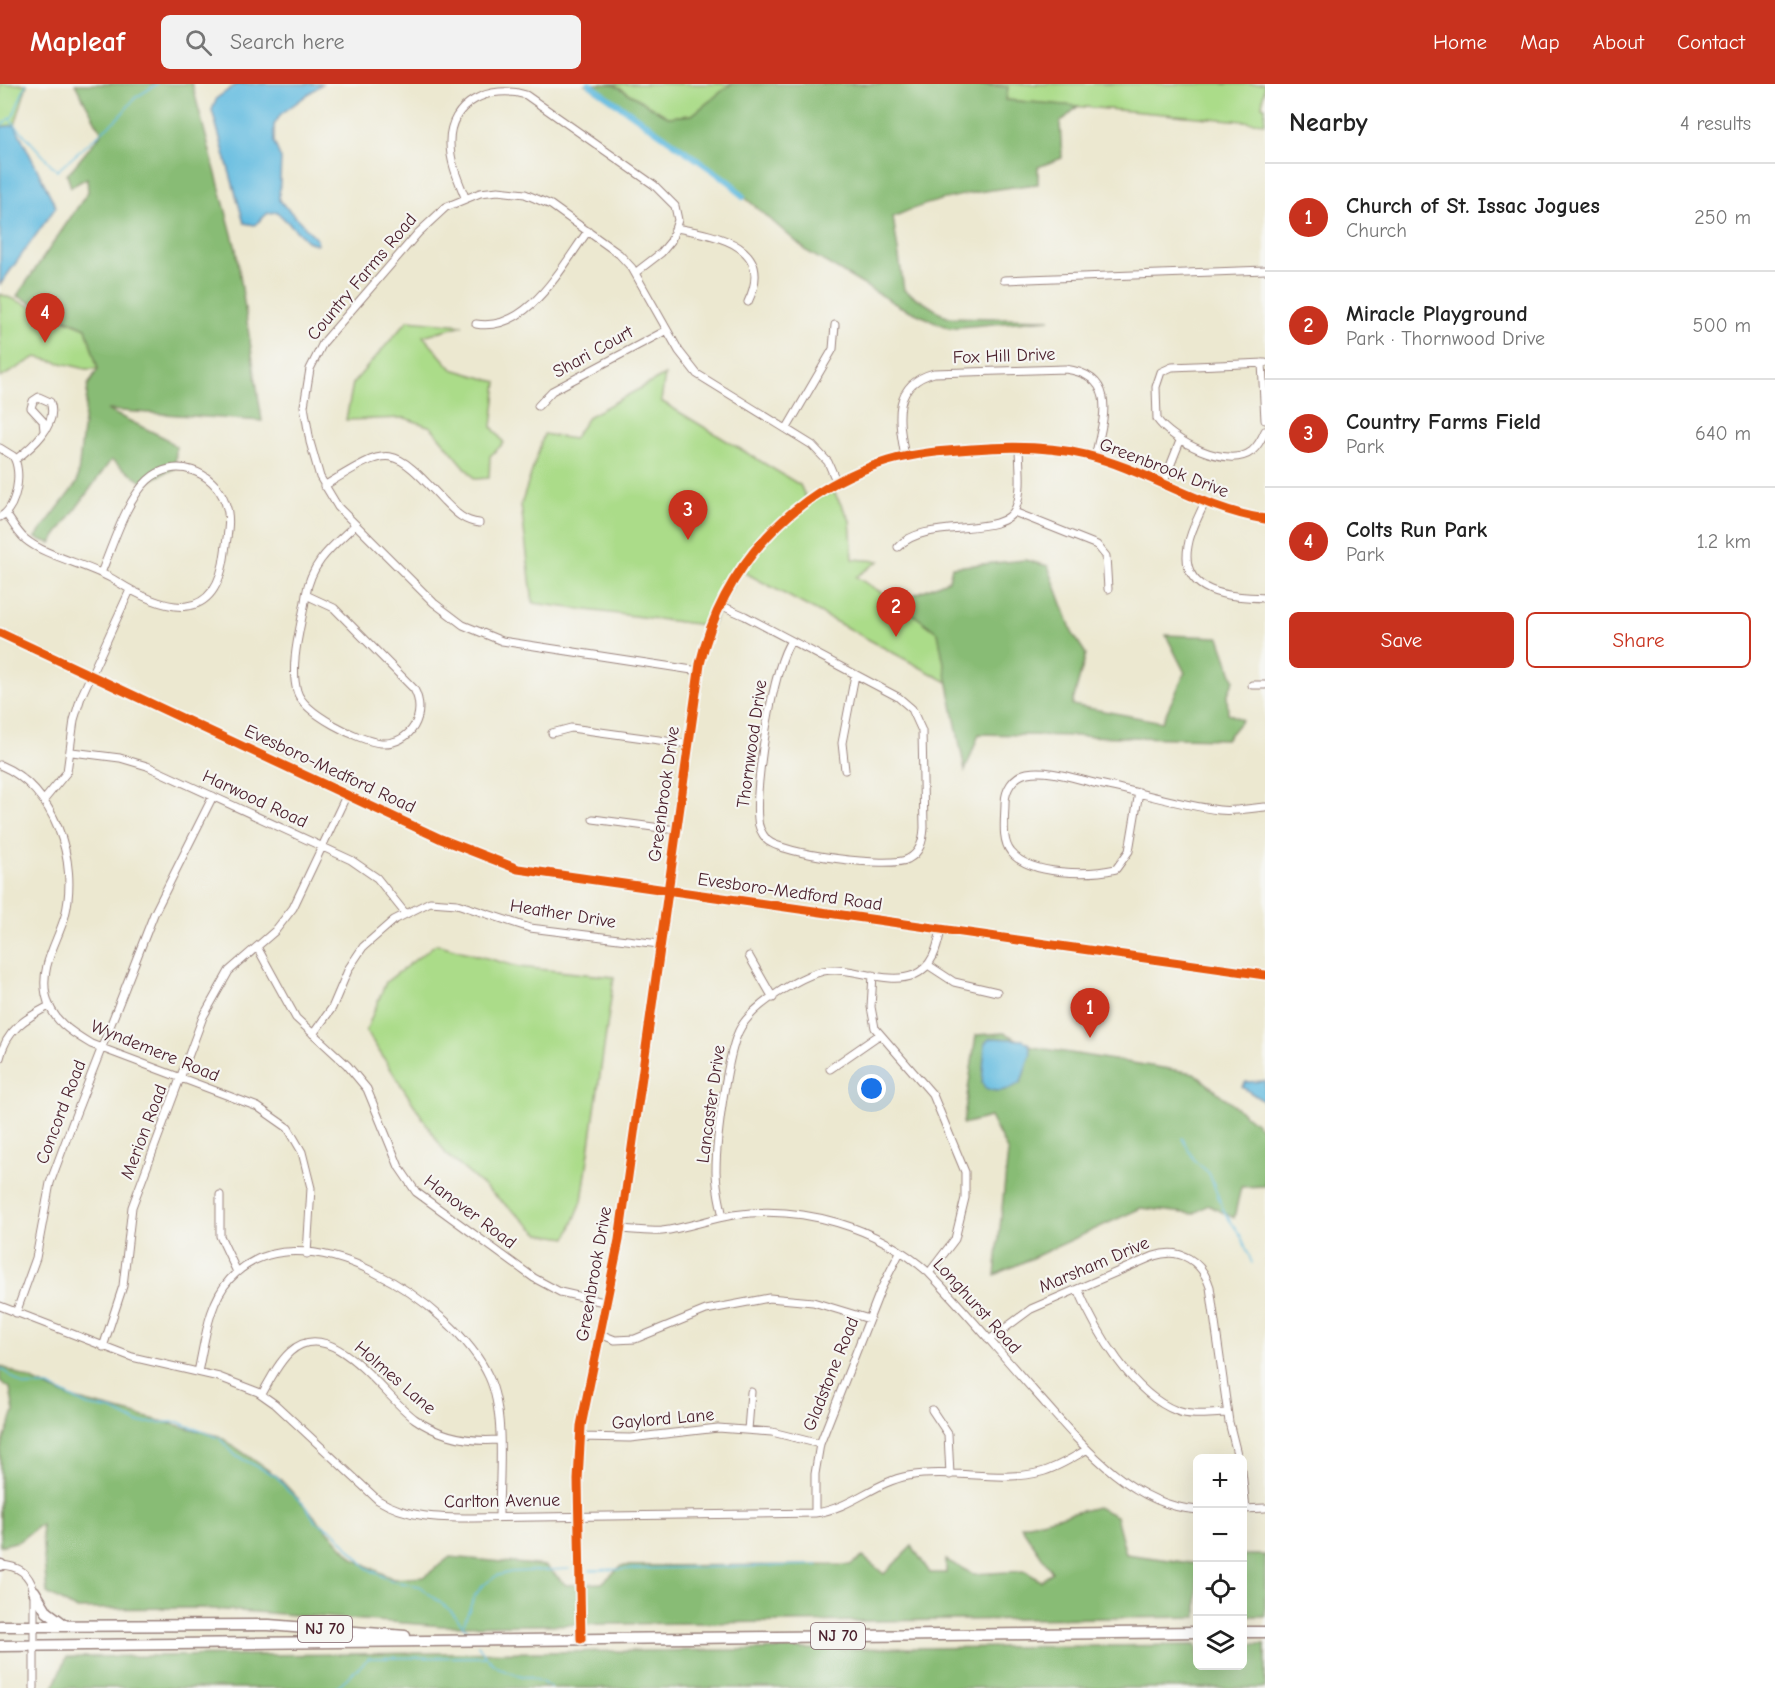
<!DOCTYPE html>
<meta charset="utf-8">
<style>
body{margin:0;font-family:"Comic Neue",sans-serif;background:#f2f2f2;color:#222}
.controls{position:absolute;right:18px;bottom:18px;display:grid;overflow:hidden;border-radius:9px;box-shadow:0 6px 24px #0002}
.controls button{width:54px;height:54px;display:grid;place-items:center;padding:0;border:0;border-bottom:2px solid #e0e0e0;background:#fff;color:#222;font:30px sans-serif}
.you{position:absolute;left:872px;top:1005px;width:21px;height:21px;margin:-15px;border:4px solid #fff;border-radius:50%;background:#1a73e8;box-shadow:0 0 0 9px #1a73e833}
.badge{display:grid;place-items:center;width:39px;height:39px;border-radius:50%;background:#c8321e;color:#fff;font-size:20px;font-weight:700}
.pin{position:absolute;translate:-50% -50px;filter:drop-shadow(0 2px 3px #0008)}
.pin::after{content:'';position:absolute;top:32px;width:21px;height:18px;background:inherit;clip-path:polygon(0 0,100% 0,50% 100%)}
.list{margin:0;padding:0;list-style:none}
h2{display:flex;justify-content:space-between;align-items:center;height:78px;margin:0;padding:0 24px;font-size:26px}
h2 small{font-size:20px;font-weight:400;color:#767676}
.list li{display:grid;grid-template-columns:39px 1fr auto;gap:18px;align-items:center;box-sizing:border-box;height:108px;padding:0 24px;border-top:2px solid #e0e0e0}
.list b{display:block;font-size:22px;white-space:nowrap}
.list p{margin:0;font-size:20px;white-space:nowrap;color:#767676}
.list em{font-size:20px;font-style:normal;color:#767676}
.actions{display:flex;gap:12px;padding:18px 24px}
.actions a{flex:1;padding:14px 0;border:2px solid #c8321e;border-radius:9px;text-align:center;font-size:21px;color:#c8321e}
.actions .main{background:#c8321e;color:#fff}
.icon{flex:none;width:33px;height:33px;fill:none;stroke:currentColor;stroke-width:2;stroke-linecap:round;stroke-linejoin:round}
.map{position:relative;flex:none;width:1265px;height:1604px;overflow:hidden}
header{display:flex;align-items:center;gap:36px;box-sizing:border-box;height:84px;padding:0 30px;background:#c8321e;color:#fff}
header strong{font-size:28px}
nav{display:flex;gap:33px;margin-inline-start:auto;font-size:21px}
.search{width:420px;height:54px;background:#f2f2f2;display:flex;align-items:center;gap:15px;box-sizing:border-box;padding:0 21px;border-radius:9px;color:#767676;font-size:22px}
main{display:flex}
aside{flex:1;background:#fff}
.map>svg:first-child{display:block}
</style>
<header>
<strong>Mapleaf</strong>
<div class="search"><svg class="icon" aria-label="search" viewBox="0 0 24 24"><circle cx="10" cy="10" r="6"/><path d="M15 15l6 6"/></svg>Search here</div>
<nav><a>Home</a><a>Map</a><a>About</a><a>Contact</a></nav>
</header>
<main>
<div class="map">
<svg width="1265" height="1604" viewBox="0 0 1265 1604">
<rect width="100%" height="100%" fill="#f6f6f2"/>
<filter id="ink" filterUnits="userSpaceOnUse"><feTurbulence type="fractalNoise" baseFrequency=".0167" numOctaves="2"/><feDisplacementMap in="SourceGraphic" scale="12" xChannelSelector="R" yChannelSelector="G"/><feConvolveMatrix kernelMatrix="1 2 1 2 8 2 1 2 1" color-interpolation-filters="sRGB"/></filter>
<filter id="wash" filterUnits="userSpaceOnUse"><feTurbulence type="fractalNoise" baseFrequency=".008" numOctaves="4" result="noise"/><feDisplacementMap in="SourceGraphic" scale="24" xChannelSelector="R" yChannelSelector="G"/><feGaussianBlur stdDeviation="1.35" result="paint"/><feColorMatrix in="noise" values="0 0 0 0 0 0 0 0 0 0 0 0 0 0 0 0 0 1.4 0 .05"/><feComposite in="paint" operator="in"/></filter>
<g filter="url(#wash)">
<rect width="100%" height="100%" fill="#ece8d0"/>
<path fill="#abdc89" stroke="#7a7e5a" stroke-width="1.5" d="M 0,0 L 27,0 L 15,41 L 0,43 Z
M 613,0 L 731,0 L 692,31 L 668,33 Z
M 965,0 L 1265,0 L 1262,22 L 1265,23 L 1265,39 L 1006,16 L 1008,3 Z
M 0,210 L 86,244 L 98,285 L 86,285 L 36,273 L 0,294 Z
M 408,236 L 463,241 L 423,252 L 452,285 L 497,298 L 492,343 L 504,359 L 490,372 L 489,394 L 475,395 L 431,343 L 405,334 L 346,336 L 353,299 Z
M 665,291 L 661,317 L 800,401 L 807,416 L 832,405 L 850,436 L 853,475 L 879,477 L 856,493 L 897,518 L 938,549 L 949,599 L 740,486 L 711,542 L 533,519 L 521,421 L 544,350 L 573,355 L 589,332 Z
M 436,860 L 519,883 L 614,893 L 582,1117 L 567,1154 L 540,1150 L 446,1070 L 366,947 L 386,898 Z"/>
<path fill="#88bc75" stroke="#696e50" stroke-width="1.5" d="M 75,0 L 192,0 L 236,165 L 262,337 L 107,326 L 165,354 L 176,363 L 175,384 L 144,399 L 111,376 L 51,459 L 35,454 L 77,399 L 88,301 L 98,285 L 86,244 L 17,212 L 88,108 L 87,94 L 71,103 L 67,91 L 102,49 Z
M 585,0 L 613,0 L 668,33 L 692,31 L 731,0 L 965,0 L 1008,3 L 1006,16 L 1078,22 L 1060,39 L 1062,74 L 1038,83 L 1038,100 C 988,106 938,112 893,133 L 904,206 L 947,233 L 1050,235 L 949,244 L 899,222 L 808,168 L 720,92 Z
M 1025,476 L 1048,482 L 1073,550 L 1086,570 L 1072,621 L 1162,638 L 1185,589 L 1166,551 L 1219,553 L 1234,596 L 1227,612 L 1228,629 L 1242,636 L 1226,655 L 979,650 L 965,687 L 938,549 L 897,518 L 949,496 L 952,483 Z
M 1004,949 L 1033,963 L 1194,989 L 1265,1047 L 1265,1102 L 1241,1103 L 1234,1134 L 1208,1121 L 1193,1130 L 1141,1124 L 995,1191 L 1008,1068 L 990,1033 L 963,1040 L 976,951 Z
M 0,1282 L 74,1315 L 219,1352 L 278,1393 L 354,1475 L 393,1495 L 424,1493 L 450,1473 L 546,1482 L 566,1501 L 602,1499 L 621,1482 L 850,1481 L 863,1473 L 884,1490 L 912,1462 L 930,1489 L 946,1489 L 946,1476 L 973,1490 L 1025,1487 L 1041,1497 L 1052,1488 L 1021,1442 L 1097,1423 L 1116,1432 L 1126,1470 L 1197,1480 L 1197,1533 L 444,1542 L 199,1524 L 75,1525 L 47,1509 L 41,1440 L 19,1457 L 0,1462 L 0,1367 L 14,1328 L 10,1304 L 0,1297 Z
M 1243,1471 L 1265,1471 L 1265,1532 L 1243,1532 Z
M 1243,1560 L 1265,1560 L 1265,1604 L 53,1604 L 67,1573 L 1197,1561 L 1198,1582 L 1242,1582 Z"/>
<path fill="#63bce0" stroke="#566e86" stroke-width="1.5" d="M 237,0 L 322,0 L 281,30 L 274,41 L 274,58 L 281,75 L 279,116 L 317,155 L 317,161 L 307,157 L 277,128 L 268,129 L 255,141 L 244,139 L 212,26 L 217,14 Z
M 15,41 L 56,123 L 0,201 L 0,43 Z
M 995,954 L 1023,956 L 1029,960 L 1031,969 L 1021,998 C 1011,1006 996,1010 985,1004 L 982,999 L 985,959 L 989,955 Z
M 1265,997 L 1265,1018 L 1242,1003 L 1246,998 Z"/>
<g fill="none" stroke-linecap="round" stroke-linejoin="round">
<path stroke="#63bce0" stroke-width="1.5" d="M 10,35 L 57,87 L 120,32 L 135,14 L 157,0
M 0,42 L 13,32 L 26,0
M 1182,1054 L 1195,1077 L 1209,1089 L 1224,1128 L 1241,1152 L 1252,1179
M 0,1284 L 24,1302 L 49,1302 L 88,1322 L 113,1326 L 138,1339 L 178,1338 L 219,1354 L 236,1372 L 276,1392 L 288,1407 L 306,1422 L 315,1437 L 334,1447 L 367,1484 L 391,1497 L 419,1502 L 451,1527 L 472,1552
M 590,1486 L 818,1481
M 464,1539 L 474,1513 L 482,1502 L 496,1492 L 511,1488 L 569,1485
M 478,1561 C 505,1603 523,1582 551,1604
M 336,1604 L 369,1574 L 485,1573"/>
<path stroke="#63bce0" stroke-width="6" d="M 589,0 L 731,99 L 743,113"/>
</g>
</g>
<g filter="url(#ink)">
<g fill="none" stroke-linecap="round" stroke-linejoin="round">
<g stroke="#9b847e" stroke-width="9">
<path id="minor" d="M 465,113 C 458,96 450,78 450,59 C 449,18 491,0 526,11 L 654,101 L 675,122 L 678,136 L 671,157 L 661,169 L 635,189
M 676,144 C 719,152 775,162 748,218
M 1004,196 L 1265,186
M 476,240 C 528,249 562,182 588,147
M 1262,279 L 1265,336
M 1265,279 L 1172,283 L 1161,288 L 1156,303 L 1157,335 C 1172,357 1228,386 1252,367 C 1258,362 1262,354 1265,347
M 538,322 L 552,307 L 667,246
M 787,344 L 833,265 L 835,241
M 0,364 L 13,372 C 23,387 17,424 0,433
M 905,373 C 899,338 890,301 934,289 L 1065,285 C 1120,292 1103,336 1095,373
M 15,376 C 31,364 59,341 50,318 L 39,313 L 33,317 L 31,324 L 43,337 L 44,346
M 1163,400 L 1180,357
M 324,402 C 391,361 391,360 444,417 C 455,428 463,437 479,439
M 1205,418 C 1199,432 1190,447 1188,462 C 1179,511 1232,513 1265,514
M 1014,428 L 1097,461 L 1106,472 L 1108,505
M 6,430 C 12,438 17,448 25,455 C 46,473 91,481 116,497 C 165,528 216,543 225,468 C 227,451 232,435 225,418 C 214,387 174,372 148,396 C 126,416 113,461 101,489
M 898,463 C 925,432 1005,456 1016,423 C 1023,405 1019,381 1019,362
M 306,511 L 334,524 L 414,605 C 428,630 411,661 381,659 C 359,657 303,629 297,607 C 289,578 302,540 306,511 Z
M 306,511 C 311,478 333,462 355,441
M 720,521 L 745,532 L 898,613 L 912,625 L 922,647 L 924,744 C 923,757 920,769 908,775 C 891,785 781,770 767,756 C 762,750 758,743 758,735 C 754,703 773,582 791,557
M 699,587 L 502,557 L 463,541 L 434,519 L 338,423 L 320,393 L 310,358 L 304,322 L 310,285 L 323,259 L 418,149 L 446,123 L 480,109 L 498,107 L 525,110 L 551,121 L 619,170 L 632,184 L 679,267 L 697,290 L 812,361 L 828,378 L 837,399
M 1252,601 L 1265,601
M 552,649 L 571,644 L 688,660
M 72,668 L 120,674 L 147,682 L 351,776 L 377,794 L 405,829
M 0,681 C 55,704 79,777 65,832 C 57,859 40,882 46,911 C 51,936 71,948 91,960 L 258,1023 L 288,1044 L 302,1068 L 311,1104 L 307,1170
M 845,686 L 842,659 L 855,591
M 1139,708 L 1129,767 L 1116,785 C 1090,791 1030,792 1011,768 C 1001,756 1005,734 1005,719 C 1005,706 1013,692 1027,689 C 1048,685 1073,694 1094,699 C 1136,707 1178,721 1219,726 C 1234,728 1251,724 1265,723
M 44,716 L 67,688 L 74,636 L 81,613 L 130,506
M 593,735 L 676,746
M 257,863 L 296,934 L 347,981 L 367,1005 L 399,1083 L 416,1108 L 534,1194 L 560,1208 L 608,1219
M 749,872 L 773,914
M 928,881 L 954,898 L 997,908
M 873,891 L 871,923 L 875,944 L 933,1011 L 965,1088 L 965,1114 L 955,1155 L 929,1189
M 313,950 L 332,924 L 349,884 L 363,863 L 394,836 L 430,818 L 457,820 L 530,844 L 659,860
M 0,974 C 6,946 26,934 49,922
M 830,985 L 879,951
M 220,1111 L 220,1152 L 237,1188
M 723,1133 C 720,1118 716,1103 716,1087 C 716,1059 727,965 741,943 C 754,921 798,893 823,887 C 853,881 885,902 914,891 C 933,883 937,864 941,846
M 621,1145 C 634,1146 648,1148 662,1147 C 686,1144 709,1135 733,1131 C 801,1120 878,1143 929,1189 C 966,1227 1000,1269 1035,1308 C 1077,1355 1129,1422 1198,1426
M 1078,1205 C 1096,1247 1132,1310 1177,1327 C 1193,1333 1211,1329 1227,1329
M 0,1222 L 132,1273 L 219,1293 L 258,1308 L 275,1320 L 378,1416 C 407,1434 440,1434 473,1434 L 815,1429 C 850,1425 875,1398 908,1392 C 952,1384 998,1399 1041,1388 C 1057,1384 1072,1374 1086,1366
M 16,1229 L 36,1174 L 50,1099 L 75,1032 L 154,830 L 213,712
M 600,1250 L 615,1256 L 635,1255 L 706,1226 L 769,1214 L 813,1218 L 869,1235
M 989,1256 L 1031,1225 L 1154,1172 C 1180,1163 1202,1177 1210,1203 L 1229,1338 L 1238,1374
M 103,1263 L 123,1202 L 132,1123 L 203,933 L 229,887 L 275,847 L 293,824 L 347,710
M 198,1288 C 205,1257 208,1219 230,1195 C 300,1118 456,1220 489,1293 C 506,1330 499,1392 499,1433
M 262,1310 C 270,1296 278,1279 290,1268 C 332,1229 384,1313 415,1335 C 439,1352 469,1358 498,1356
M 932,1326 L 948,1350 L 950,1391
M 748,1346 L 751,1308
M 580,1353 L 630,1354 L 718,1344 L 772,1348 L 820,1360
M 1242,1387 L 1246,1425
M 1244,1425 L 1265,1424
M 815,1429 L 815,1390 L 820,1360 L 881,1205 L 900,1168
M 0,1481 C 19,1482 29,1489 34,1507 L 34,1604
M 581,1555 L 578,1396 L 581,1342 L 619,1156 L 700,580 C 722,484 793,405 888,377 C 916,369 945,367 973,365 C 1012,362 1049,362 1086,371 C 1148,386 1201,425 1265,435"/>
</g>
<g stroke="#9b847e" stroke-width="10">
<path id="tertiary" d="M 0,549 L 441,755 L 518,785 L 1265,891"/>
</g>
<g stroke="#9b847e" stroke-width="13">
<path id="trunk" d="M 0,1481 L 1,1481
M 34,1507 L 47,1528 L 66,1542
M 0,1542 L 269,1541 L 405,1552
M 1242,1548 L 1265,1548
M 0,1562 L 1198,1548"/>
</g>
<use href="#minor" stroke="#fff" stroke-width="7"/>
<use href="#tertiary" stroke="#fff" stroke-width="8"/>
<use href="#trunk" stroke="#fff" stroke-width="10"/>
<g stroke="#f6f6f2" stroke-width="13">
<path id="cycleway" d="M 0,549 L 441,755 L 518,785 L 1265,891
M 581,1555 L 578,1396 L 581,1342 L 619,1156 L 700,580 C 722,484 793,405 888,377 C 916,369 945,367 973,365 C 1012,362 1049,362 1086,371 C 1148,386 1201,425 1265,435"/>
</g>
<use href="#cycleway" stroke="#e8590c" stroke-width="9"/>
</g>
</g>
<g text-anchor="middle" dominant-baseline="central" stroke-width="4.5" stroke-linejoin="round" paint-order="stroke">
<g fill="#f6f6f2" stroke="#7e6067" stroke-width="1.5">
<rect x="298" y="1532" width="54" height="26" rx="4.5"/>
<rect x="811" y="1539" width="54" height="26" rx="4.5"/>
</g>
<g font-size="16" font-weight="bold" fill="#4a1f2b">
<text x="325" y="1545">NJ 70</text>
<text x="838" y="1552">NJ 70</text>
</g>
<g font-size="18" fill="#4a1f2b" stroke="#f6f6f2">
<text transform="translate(362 193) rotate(-50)">Country Farms Road</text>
<text transform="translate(593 268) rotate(-29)">Shari Court</text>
<text transform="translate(1004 272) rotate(-2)">Fox Hill Drive</text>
<text transform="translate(1164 384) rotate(21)">Greenbrook Drive</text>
<text transform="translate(752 660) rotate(-82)">Thornwood Drive</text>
<text transform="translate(330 685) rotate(25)">Evesboro-Medford Road</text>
<text transform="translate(664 710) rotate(-82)">Greenbrook Drive</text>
<text transform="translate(255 715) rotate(25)">Harwood Road</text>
<text transform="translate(790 808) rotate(8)">Evesboro-Medford Road</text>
<text transform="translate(563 830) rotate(9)">Heather Drive</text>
<text transform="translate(155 967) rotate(22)">Wyndemere Road</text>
<text transform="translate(711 1020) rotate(-82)">Lancaster Drive</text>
<text transform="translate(61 1028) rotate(-69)">Concord Road</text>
<text transform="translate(144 1048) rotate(-69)">Merion Road</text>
<text transform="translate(470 1128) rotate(37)">Hanover Road</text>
<text transform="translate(1094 1181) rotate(-23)">Marsham Drive</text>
<text transform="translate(594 1190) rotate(-80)">Greenbrook Drive</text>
<text transform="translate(977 1222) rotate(48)">Longhurst Road</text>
<text transform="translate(831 1290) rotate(-68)">Gladstone Road</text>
<text transform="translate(395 1294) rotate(41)">Holmes Lane</text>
<text transform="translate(663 1335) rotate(-5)">Gaylord Lane</text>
<text transform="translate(502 1417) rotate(-1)">Carlton Avenue</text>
</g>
</g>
</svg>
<div class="controls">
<button>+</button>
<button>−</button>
<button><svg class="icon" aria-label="locate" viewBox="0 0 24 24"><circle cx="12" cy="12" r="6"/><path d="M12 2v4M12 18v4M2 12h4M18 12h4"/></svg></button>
<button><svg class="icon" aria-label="layers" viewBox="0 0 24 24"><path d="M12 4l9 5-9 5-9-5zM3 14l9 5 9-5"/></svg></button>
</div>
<div class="you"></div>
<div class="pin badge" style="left:1090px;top:954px">1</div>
<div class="pin badge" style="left:896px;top:553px">2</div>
<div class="pin badge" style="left:688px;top:456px">3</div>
<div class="pin badge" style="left:45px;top:259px">4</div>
</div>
<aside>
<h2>Nearby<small>4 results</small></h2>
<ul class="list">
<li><span class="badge">1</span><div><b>Church of St. Issac Jogues</b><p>Church</p></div><em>250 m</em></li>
<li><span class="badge">2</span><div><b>Miracle Playground</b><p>Park · Thornwood Drive</p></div><em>500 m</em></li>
<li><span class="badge">3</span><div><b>Country Farms Field</b><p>Park</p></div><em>640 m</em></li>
<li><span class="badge">4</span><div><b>Colts Run Park</b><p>Park</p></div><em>1.2 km</em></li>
</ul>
<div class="actions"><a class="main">Save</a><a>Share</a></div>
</aside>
</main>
